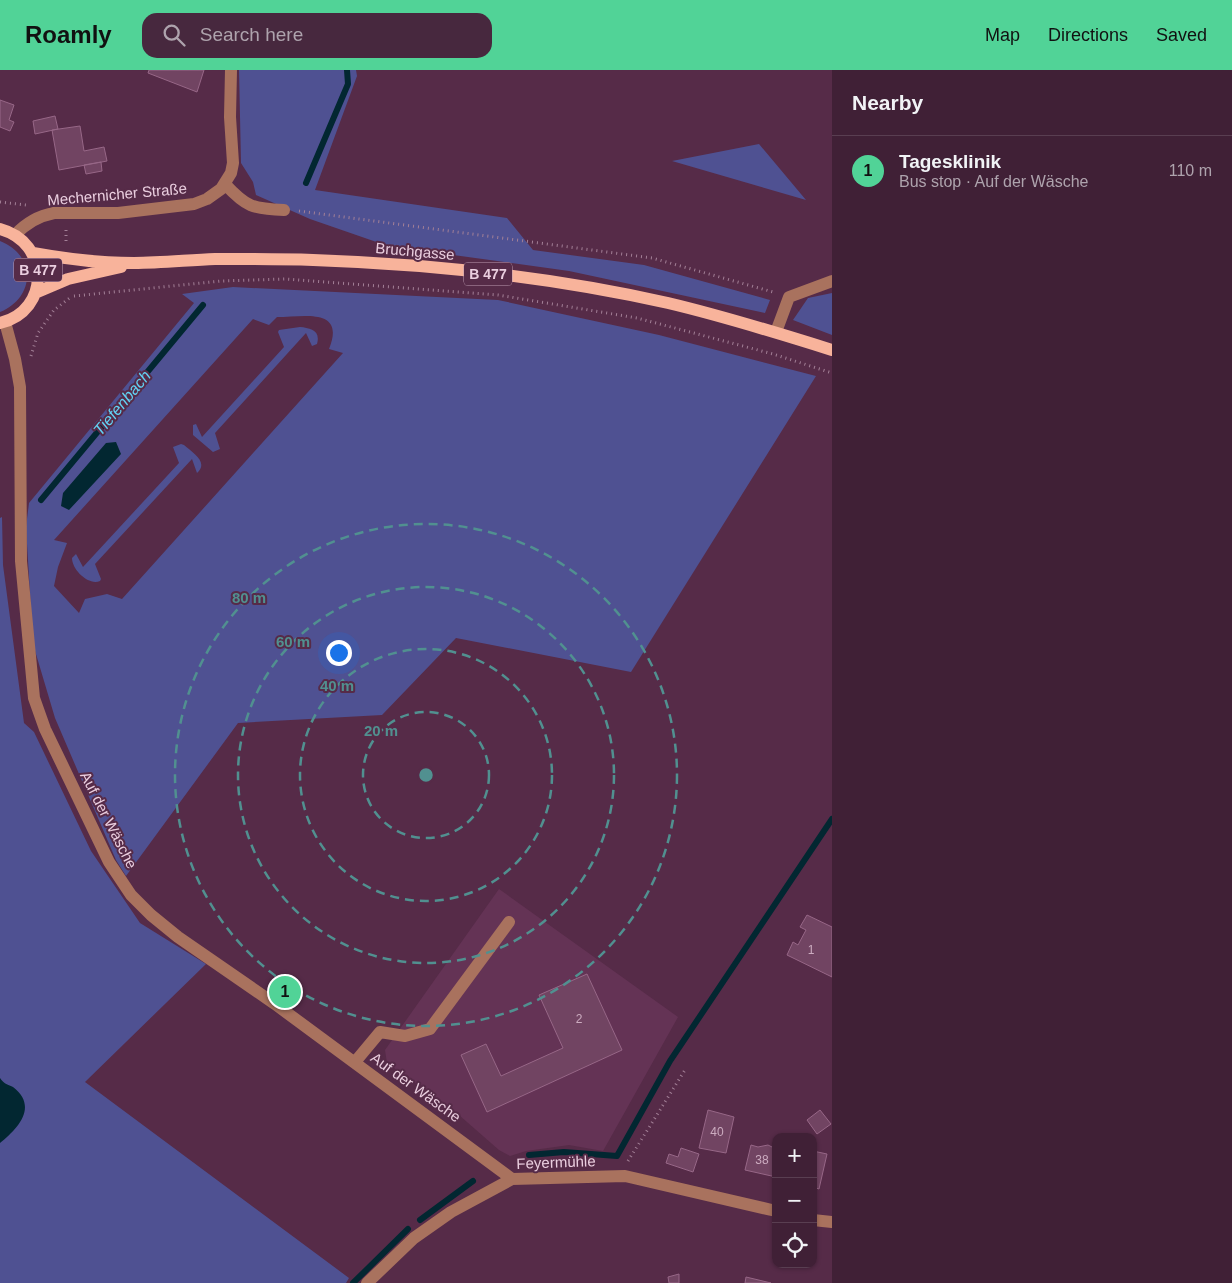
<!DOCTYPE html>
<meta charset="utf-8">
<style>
body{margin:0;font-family:Helvetica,sans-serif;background:#47283e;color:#f1f3f6}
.controls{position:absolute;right:15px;bottom:15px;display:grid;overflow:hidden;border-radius:10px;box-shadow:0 1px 4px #0004}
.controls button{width:45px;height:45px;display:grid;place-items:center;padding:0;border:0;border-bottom:1px solid #593e51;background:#402036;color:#f1f3f6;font:25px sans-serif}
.you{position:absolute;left:338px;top:582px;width:18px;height:18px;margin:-12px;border:4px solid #fff;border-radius:50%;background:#1a73e8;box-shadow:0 0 0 8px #1a73e833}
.badge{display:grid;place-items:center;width:32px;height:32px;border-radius:50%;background:#51d397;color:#111;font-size:16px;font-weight:700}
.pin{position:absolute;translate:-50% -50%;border:2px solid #fff;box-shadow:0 1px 5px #0006}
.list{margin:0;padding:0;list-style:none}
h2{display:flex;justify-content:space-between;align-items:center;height:65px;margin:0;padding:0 20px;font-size:21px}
h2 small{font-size:16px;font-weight:400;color:#aea3ad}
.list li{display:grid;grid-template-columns:32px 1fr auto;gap:15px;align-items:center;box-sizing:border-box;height:70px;padding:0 20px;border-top:1px solid #593e51}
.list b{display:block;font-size:19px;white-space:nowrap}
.list p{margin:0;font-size:16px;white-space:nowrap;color:#aea3ad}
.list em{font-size:16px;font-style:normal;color:#aea3ad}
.icon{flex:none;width:28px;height:28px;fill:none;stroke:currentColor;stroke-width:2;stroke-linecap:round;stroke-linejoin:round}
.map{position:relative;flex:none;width:832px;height:1213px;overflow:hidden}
header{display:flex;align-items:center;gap:30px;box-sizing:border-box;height:70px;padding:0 25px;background:#51d397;color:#111}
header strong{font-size:24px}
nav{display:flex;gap:28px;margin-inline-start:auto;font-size:18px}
.search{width:350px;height:45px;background:#47283e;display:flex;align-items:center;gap:12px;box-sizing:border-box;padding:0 18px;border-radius:15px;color:#aea3ad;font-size:19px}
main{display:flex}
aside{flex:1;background:#402036}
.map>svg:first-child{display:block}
</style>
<header>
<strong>Roamly</strong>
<div class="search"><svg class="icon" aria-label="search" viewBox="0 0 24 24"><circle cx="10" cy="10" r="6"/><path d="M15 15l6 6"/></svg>Search here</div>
<nav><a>Map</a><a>Directions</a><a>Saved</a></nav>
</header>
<main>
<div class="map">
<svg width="832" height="1213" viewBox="0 0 832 1213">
<rect width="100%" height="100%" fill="#562b48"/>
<path fill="#643355" d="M 499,819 L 678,947 L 603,1081 L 569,1075 L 526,1081 L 510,1086 L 499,1080 L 451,1038 L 387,993 L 385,980 Z"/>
<path fill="#4f5192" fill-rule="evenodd" d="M 239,0 L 356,0 L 357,6 L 315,120 L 507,148 L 533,180 L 644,195 L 770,230 L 765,243 L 569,201 L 388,176 L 310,149 L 256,125 L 253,112 L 241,93 Z
M 759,74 L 806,130 L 672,91 Z
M 0,171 C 36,185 36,227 0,242 Z
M 233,217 L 498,230 L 659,265 L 816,306 L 631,602 L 456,568 L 382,645 L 238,653 L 126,806 L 116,790 L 55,648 L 33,574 L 26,457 L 29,433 L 194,233 L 182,224 ZM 277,247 C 303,247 346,237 329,279 L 343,283 L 122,529 L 107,524 L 85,529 L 79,543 L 54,516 L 58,497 L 67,473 L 54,470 L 253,249 L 269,255 Z
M 832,223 L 832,265 L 793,250 L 808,228 Z
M 300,257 C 310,258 321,260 317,274 L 312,276 L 306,263 L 215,363 L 220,379 L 213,382 L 193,365 L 193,355 L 196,354 L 202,367 L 284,277 L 278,262 L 279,260 Z
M 181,374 L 184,375 C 193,383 209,392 197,403 L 192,389 L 95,494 L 101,509 L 100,511 C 89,516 72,500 72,488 L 76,484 L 83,497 L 179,393 L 173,377 Z
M 2,447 L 3,495 L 24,653 L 34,662 L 91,781 L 140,853 L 206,894 L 85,1012 L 349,1208 L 346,1213 L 0,1213 L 0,448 Z"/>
<path fill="#022731" d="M 116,372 L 121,384 L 69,440 L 61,436 L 63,423 L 106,373 Z
M 0,1008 C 4,1014 7,1014 13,1017 C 39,1037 17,1059 0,1073 Z"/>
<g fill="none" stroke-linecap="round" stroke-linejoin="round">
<path stroke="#022731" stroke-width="6" d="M 306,113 L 348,14 L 347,0
M 41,430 L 203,235
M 529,1085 L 564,1082 L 617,1086 L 670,991 L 832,749
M 420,1150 L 473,1111
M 353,1213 L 408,1159"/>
</g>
<path fill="#714462" stroke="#976787" d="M 149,0 L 204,0 L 197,22 L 148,3 Z
M 0,30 L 14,35 L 9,50 L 14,52 L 10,61 L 0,57 Z
M 55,46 L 58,59 L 35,64 L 33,51 Z
M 80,56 L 84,81 L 104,77 L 107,91 L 59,100 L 52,60 Z
M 101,92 L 102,101 L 86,104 L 84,95 Z
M 807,845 L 832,857 L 832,907 L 787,885 L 793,872 L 798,875 L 806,860 L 800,857 Z
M 587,904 L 622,980 L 487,1042 L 461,985 L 486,974 L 501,1006 L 563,978 L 539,925 Z
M 708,1040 L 734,1047 L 726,1083 L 699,1078 Z
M 820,1040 L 831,1054 L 817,1064 L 807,1050 Z
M 751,1075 L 758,1077 L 768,1075 L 776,1079 L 776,1107 L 745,1100 Z
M 681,1078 L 699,1084 L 693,1102 L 666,1093 L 669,1084 L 678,1087 Z
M 813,1081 L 827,1084 L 819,1119 L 813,1117 Z
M 679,1204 L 679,1213 L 669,1213 L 668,1207 Z
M 746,1207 L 771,1213 L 745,1213 Z"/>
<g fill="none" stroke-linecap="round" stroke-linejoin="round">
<path stroke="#a38097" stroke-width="3" stroke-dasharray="1 4" stroke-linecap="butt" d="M 0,132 L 26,135
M 299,141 L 652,188 L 773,222
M 66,160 L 66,174
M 74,226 L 221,211 L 285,209 L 498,225 L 637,248 L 773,284 L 832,303
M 31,286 L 38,263 L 54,240 L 71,227
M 628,1091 L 685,1000"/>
<path stroke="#a9725e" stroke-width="12" d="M 225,114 C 246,137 253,139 284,140
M 15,165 C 26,153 38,146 54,143 L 118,143 L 194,134 L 207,129 L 221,119 L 231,103 L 233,93 L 230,47 L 231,0
M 5,252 L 15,289 L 20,317 L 21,491 L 34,628 L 45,659 L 109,792 L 131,825 L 151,845 L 178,867 L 275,934 L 512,1109
M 776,262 L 789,227 L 832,211
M 355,992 L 380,962 L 405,966 L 430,959 L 509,852
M 813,1150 L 832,1152
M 367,1213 L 414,1168 L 451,1142 L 512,1109 L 625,1106 L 776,1141"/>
<path stroke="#f8b39b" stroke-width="12" d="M 0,159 C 50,172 51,241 0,253
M 33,183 C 66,189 100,193 134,193 C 161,193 188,190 215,189 C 248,189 280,189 313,190 C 431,194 552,207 668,233 C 723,246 778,263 832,280
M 35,223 L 68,209 L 121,197"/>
</g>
<g fill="none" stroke="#519090" stroke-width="2.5" stroke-dasharray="9 6">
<circle cx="426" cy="705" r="63"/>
<circle cx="426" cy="705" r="126"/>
<circle cx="426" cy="705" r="188"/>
<circle cx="426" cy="705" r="251"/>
</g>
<g text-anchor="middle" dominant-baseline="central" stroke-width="4" stroke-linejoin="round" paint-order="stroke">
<g font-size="12" fill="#ccacc0">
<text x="811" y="880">1</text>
<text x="579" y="949">2</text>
<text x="717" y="1062">40</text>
<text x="762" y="1090">38</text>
</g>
<g fill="#562b48" stroke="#be9db2" stroke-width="1">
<rect x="14" y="188.5" width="48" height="23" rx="4"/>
<rect x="464" y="192.5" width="48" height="23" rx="4"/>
</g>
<g font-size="14" font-weight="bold" fill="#eacedf">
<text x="38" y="200">B 477</text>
<text x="488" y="204">B 477</text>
</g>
<g font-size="15" fill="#eacedf" stroke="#562b48">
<text transform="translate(117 124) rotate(-5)">Mechernicher Straße</text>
<text transform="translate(415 181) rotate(5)">Bruchgasse</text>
<text transform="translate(109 750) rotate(63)">Auf der Wäsche</text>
<text transform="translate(416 1017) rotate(36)">Auf der Wäsche</text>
<text transform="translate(556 1092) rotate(-2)">Feyermühle</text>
</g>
<g font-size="16" font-style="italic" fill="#62d2f4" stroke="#562b48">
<text transform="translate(122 333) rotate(-50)">Tiefenbach</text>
</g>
</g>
<circle cx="426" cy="705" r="8" fill="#519090" stroke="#562b48" stroke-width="2.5"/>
<g font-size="15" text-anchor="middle" font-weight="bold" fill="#519090" stroke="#562b48" stroke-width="4" stroke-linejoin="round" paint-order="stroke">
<text x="249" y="533">80 m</text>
<text x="293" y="577">60 m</text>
<text x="337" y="621">40 m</text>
<text x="381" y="666">20 m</text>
</g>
</svg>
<div class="controls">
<button>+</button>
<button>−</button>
<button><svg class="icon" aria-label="locate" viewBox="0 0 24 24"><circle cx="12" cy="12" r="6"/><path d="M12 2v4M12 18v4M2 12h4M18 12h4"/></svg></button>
</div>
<div class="you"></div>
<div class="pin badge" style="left:285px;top:922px">1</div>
</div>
<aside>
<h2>Nearby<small></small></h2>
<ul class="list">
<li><span class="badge">1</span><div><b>Tagesklinik</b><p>Bus stop · Auf der Wäsche</p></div><em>110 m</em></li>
</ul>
</aside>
</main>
